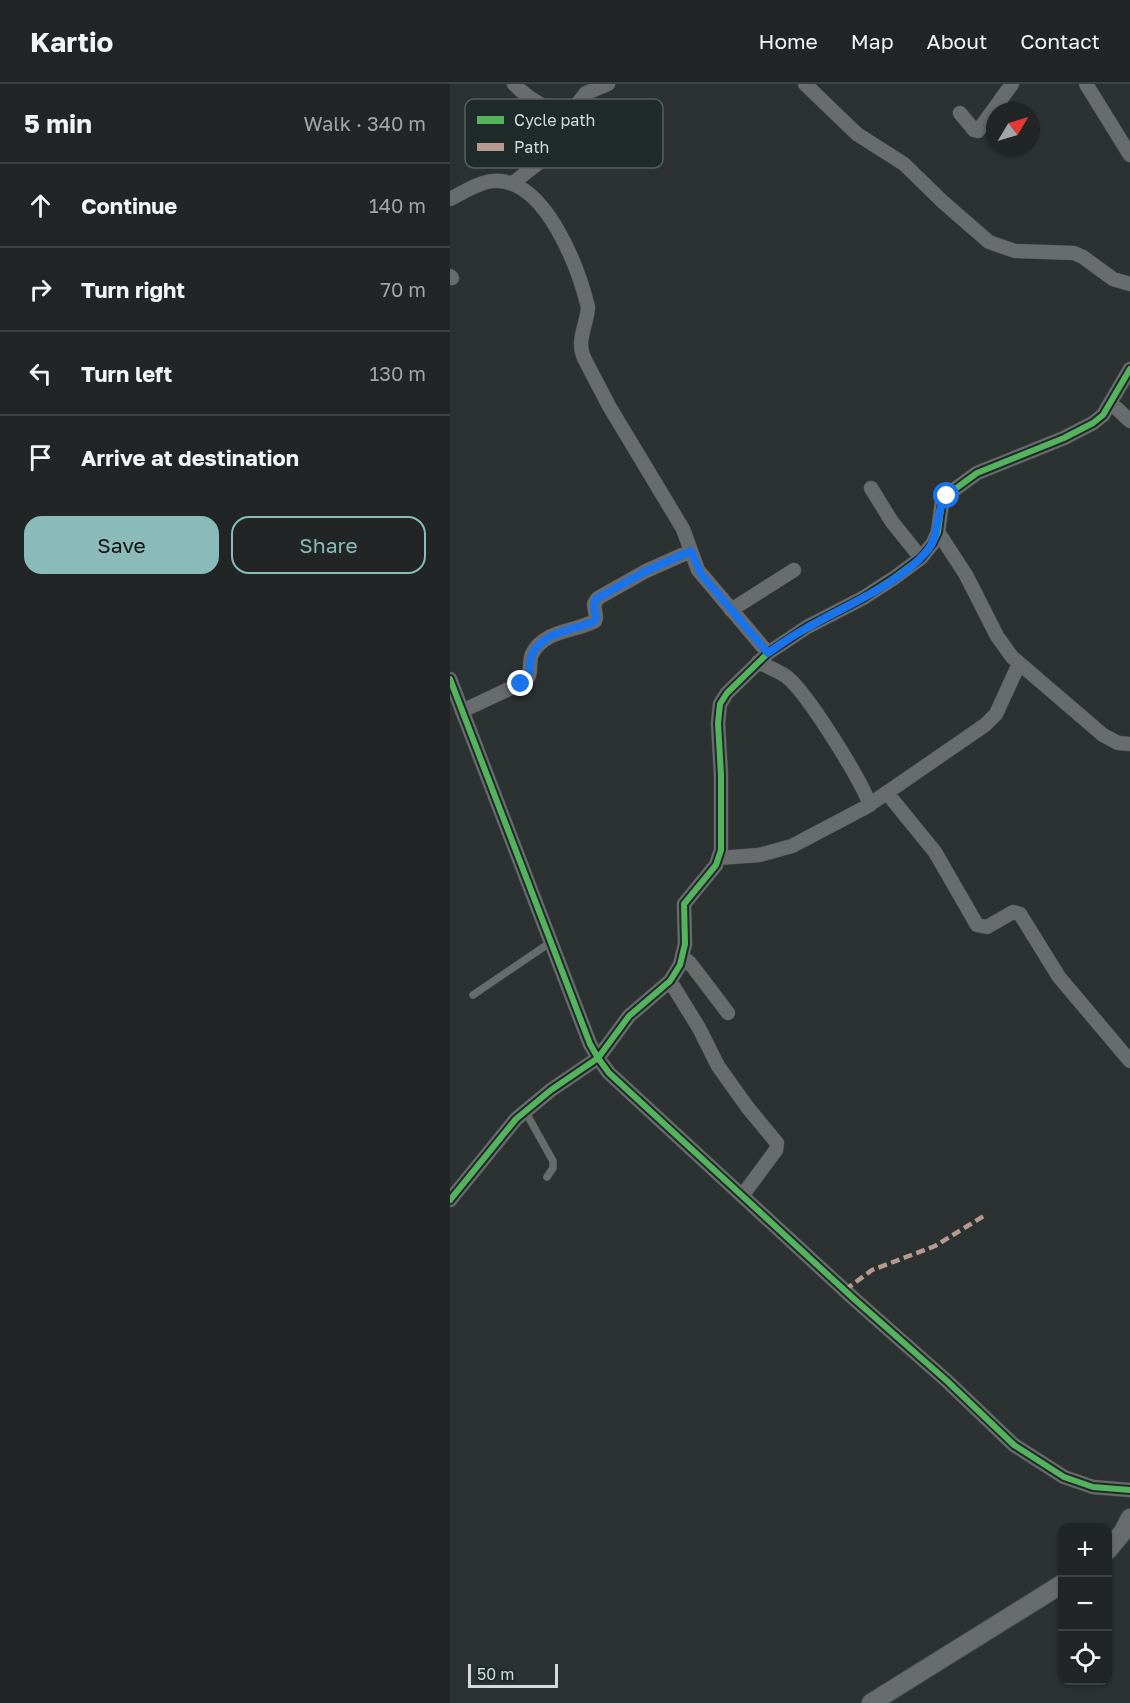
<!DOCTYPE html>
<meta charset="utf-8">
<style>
body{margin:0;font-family:"Golos Text",sans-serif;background:#292d2d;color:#f1f3f6}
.controls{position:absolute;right:18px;bottom:18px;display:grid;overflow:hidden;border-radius:12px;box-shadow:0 2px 4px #0004}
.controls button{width:54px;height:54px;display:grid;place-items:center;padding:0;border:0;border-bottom:2px solid #3e4242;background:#212525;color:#f1f3f6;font:30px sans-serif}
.compass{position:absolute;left:536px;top:18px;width:54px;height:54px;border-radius:50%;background:#212525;box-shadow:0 2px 4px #0004;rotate:52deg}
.scale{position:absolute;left:18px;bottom:15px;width:90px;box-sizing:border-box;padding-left:6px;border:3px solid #d4dbdb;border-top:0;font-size:16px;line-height:21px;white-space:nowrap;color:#d4dbdb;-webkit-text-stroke:4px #1f2a2a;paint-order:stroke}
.stop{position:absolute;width:18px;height:18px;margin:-14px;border:4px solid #1a73e8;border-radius:50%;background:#fff}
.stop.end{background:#1a73e8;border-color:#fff;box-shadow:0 2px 6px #0008}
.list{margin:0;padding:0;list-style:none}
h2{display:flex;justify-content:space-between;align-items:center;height:78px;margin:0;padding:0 24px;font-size:26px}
h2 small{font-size:20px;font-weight:400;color:#a2a5a7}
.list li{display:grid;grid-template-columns:39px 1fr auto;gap:18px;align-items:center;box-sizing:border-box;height:84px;padding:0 24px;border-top:2px solid #3e4242}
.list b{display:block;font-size:22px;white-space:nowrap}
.list em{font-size:20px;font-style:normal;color:#a2a5a7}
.actions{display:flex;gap:12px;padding:18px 24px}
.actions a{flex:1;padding:14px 0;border:2px solid #8bbbb9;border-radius:18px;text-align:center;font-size:21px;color:#8bbbb9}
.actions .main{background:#8bbbb9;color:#111}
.icon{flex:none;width:33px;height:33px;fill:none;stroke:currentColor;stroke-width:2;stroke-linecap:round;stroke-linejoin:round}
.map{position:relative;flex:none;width:680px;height:1619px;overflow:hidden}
header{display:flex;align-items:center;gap:36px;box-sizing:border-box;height:84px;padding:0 30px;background:#212525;border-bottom:2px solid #3e4242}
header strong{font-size:28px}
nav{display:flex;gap:33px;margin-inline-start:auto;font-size:21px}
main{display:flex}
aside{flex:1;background:#212525}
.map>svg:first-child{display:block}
</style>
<header>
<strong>Kartio</strong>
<nav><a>Home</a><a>Map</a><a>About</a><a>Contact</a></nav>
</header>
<main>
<aside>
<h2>5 min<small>Walk · 340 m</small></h2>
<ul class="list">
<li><svg class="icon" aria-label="ahead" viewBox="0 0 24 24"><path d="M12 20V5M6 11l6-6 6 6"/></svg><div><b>Continue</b></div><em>140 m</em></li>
<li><svg class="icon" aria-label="right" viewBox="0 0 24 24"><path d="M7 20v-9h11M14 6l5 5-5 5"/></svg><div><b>Turn right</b></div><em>70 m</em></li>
<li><svg class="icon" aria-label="left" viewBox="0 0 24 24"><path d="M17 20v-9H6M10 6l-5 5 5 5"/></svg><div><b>Turn left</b></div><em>130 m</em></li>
<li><svg class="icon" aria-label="arrive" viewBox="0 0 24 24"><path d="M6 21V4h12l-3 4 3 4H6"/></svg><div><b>Arrive at destination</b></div></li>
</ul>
<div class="actions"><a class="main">Save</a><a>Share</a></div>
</aside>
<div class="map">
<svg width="680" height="1619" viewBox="0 0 680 1619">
<rect width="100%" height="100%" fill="#2c3131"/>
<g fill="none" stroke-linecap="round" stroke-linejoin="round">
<g stroke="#4a4f4f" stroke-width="8">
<path id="service" d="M 23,911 L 101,858
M 75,1027 L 103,1077 L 103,1084 L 97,1093"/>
</g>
<g stroke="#4a4f4f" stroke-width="15">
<path id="minor" d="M 64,0 C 80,17 98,25 120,34
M 355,0 L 407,50 L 454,80 L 493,118 L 539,158 L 565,167 L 624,169 L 633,173 L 663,195 L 680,200
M 636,0 L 680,71
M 510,29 L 524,46 L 528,47 L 562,0
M 62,100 L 87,80 L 104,62 L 128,19 L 136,9 L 158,0
M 0,115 C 12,109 29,98 43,97 C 95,93 128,183 138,223 C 137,241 126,256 134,274 L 159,322 L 233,445 L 248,486 L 318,569
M 0,192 L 2,194
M 661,319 L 680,337
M 421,404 L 442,438 L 471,474
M 488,448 L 516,491 L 547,552 L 562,573 L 653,651 L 668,659 L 680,660
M 281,526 L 344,486
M 308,578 C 318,583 329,587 337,593 C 358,610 410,694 420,721
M 0,595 L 140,960 L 148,974 L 159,989 L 403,1214 L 497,1297 L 564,1361 L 614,1393 L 643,1403 L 680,1406
M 12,627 L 76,597 C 83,588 78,579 82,570 C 94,546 124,548 145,537 L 146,533 L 144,520 L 148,514 L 196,487 L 241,467
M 437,709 L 485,768 L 527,841 L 537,843 L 563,828 L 570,830 L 609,893 L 680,977
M 269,774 L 309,771 L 342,762 L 416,723 L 535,641 L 546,630 L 569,580
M 233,873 L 240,879 L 278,929
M 220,897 L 249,944 L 268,982 L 298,1024 L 327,1059 L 326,1066 L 292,1112
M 0,1116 L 66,1035 L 101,1006 L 148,974 L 179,932 L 220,897 L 230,881 L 235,860 L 234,820 L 266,781 L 271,766 L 271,691 L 268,639 L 270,620 L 277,609 L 318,569 L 357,543 L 413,514 L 444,494 L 471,474 L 483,459 L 488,448 L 492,418 L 501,408 L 527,389 L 614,354 L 643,339 L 653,331 L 680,285"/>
</g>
<g stroke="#4a4f4f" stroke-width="20">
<path id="tertiary" d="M 658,1466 L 673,1448 L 680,1434
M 421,1619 L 612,1500"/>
</g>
<use href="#service" stroke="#686c6d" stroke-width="7"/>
<use href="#minor" stroke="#686c6d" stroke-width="14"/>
<use href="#tertiary" stroke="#686c6d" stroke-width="18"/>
<path stroke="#b69a8f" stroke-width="4.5" stroke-dasharray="9 4.5" stroke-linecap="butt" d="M 395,1206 L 422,1186 L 485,1162 L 537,1130"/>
<g stroke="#1f2a2a" stroke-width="10">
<path id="cycleway" d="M 0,595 L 140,960 L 148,974 L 159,989 L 403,1214 L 497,1297 L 564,1361 L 614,1393 L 643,1403 L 680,1406
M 0,1116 L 66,1035 L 101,1006 L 148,974 L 179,932 L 220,897 L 230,881 L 235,860 L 234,820 L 266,781 L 271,766 L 271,691 L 268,639 L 270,620 L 277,609 L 318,569 L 357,543 L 413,514 L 444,494 L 471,474 L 483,459 L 488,448 L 492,418 L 501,408 L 527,389 L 614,354 L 643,339 L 653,331 L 680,285"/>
</g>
<use href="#cycleway" stroke="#56b35d" stroke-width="6"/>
</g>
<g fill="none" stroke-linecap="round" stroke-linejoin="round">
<path stroke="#1a73e8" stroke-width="8" d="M 71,600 C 85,592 76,579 84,567 C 97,547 123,546 143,538 L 146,535 L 144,520 L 146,515 L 196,487 L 241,467 L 251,490 L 318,569 C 331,560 343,551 357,544 C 394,522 450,500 477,467 C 491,451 484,428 497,412"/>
</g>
<rect x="15" y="15" width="198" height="69" rx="9" fill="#1f2a2a" stroke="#555f5f" stroke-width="1.5"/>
<rect x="27" y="32" width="27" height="8" fill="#56b35d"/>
<rect x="27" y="59" width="27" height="8" fill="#b69a8f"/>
<g font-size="16" fill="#d4dbdb">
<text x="64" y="42">Cycle path</text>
<text x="64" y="69">Path</text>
</g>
</svg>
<div class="controls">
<button>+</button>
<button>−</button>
<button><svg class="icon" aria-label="locate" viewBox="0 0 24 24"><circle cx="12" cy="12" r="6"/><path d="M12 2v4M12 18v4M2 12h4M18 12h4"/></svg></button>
</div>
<svg class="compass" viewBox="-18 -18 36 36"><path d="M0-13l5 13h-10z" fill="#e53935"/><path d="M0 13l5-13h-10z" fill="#a2a5a7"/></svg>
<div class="scale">50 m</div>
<div class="stop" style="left:497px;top:412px"></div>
<div class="stop end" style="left:71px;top:600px"></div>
</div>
</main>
